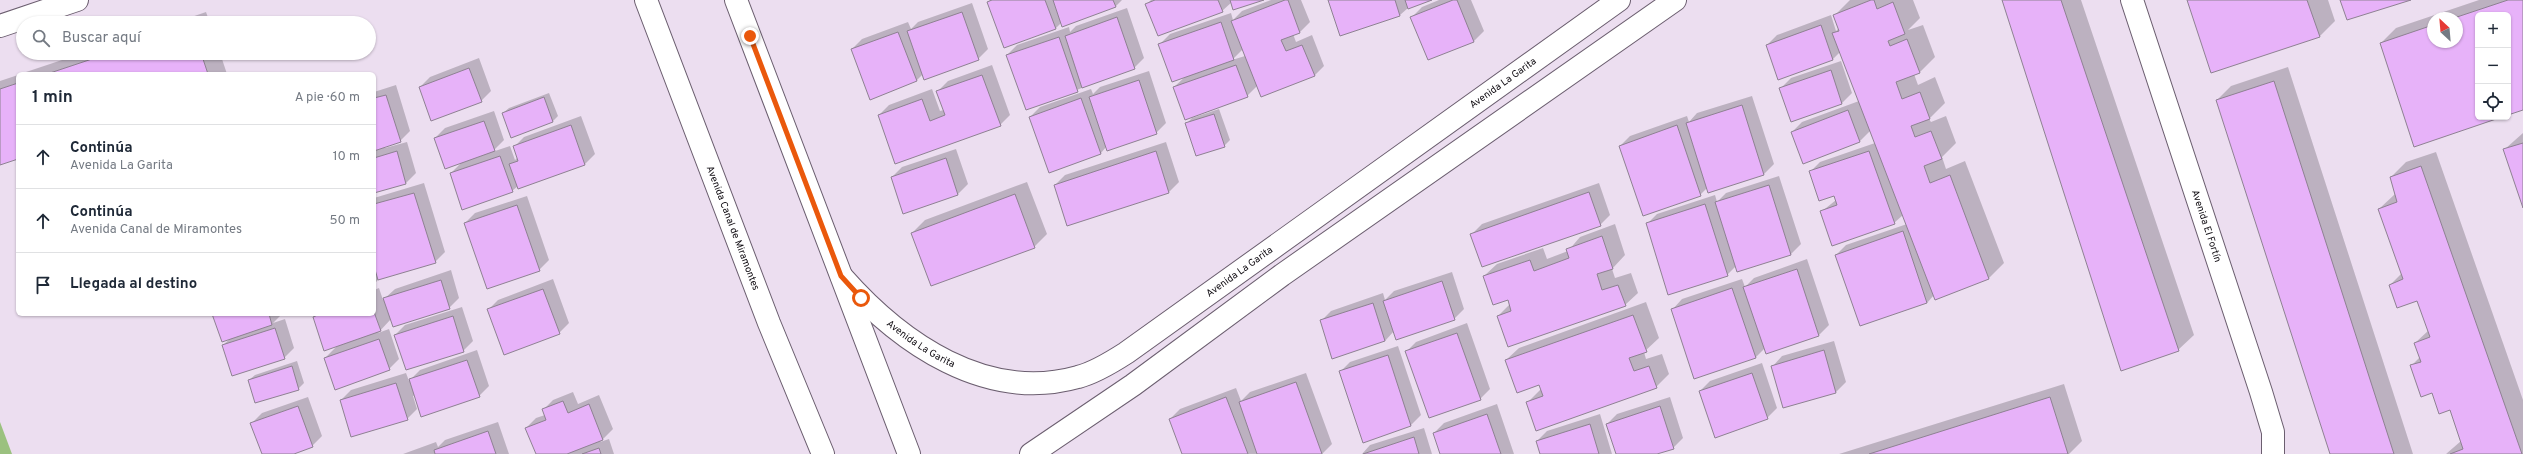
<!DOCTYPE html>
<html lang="es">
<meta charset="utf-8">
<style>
body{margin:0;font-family:Overpass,sans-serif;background:#f2f2f3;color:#1f2937}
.controls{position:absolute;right:12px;top:12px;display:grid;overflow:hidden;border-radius:6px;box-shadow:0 1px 3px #0004}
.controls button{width:36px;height:36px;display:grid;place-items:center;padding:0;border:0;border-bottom:1px solid #e0e1e3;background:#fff;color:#1f2937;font:20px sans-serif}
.compass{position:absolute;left:2427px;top:12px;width:36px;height:36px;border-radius:50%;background:#fff;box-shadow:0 1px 3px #0004;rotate:334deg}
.stop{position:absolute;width:12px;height:12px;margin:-9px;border:3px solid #ea580c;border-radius:50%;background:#fff}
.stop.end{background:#ea580c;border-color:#fff;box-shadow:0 1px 4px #0008}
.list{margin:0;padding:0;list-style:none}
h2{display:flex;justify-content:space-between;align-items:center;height:52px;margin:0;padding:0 16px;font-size:17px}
h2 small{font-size:13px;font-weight:400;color:#747a83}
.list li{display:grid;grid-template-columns:26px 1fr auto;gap:12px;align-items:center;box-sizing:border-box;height:64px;padding:0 16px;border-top:1px solid #e0e1e3}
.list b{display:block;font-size:15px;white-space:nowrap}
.list p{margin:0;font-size:13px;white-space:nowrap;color:#747a83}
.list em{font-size:13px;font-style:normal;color:#747a83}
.icon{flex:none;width:22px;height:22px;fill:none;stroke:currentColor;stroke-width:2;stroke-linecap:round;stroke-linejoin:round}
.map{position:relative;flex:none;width:2523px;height:454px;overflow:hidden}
.search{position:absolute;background:#fff;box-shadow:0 1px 3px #0004;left:16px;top:16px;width:360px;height:44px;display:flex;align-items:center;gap:10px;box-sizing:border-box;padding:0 14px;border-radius:22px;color:#747a83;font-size:15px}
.panel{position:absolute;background:#fff;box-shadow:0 1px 3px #0004;left:16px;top:72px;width:360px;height:244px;border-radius:6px}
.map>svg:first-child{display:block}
</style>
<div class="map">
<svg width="2523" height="454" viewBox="0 0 2523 454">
<rect width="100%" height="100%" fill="#ecdef0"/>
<path fill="#9bc17f" d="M 0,422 L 12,454 L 0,454 Z"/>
<path fill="#0003" fill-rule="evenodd" d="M 990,0 L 1122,0 L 1115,7 L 1062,22 L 1056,28 L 988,2 Z
M 1151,0 L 1261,0 L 1232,2 L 1222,11 L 1147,4 Z
M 1271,0 L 1301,0 L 1310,22 L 1300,32 L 1293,34 L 1296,42 L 1312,35 L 1324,66 L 1314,76 L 1257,86 L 1247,96 L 1174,87 L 1186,76 L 1160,44 L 1170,34 L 1231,13 L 1233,20 L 1242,11 ZM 1243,49 L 1245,56 L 1232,60 Z
M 1329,0 L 1429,0 L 1408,8 L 1400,15 L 1341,35 Z
M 1439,0 L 1471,0 L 1484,31 L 1474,41 L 1412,17 L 1422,7 Z
M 1850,0 L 1913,0 L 1920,18 L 1908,30 L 1923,25 L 1935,57 L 1920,72 L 1914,74 L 1918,85 L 1935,77 L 1945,103 L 1929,119 L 1931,122 L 1946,116 L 1956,143 L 1942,157 L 1946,169 L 1965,161 L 2004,263 L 1989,278 L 1934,295 L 1927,303 L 1836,255 L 1846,245 L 1907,224 L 1903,215 L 1894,223 L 1821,212 L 1836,200 L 1834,195 L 1810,172 L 1820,162 L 1875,143 L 1871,130 L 1860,141 L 1792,132 L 1802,122 L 1859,101 L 1840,52 L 1833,59 L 1779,79 L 1767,45 L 1777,35 L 1831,15 L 1836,31 L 1839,28 L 1834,16 Z
M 2004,0 L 2081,0 L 2194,335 L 2178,350 Z
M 2188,0 L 2328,0 L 2335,21 L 2319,37 Z
M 2479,0 L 2523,0 L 2523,109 L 2508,114 L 2508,15 L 2478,15 L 2478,117 L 2499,117 L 2415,145 L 2381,43 L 2396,28 ZM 2433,18 L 2457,18 L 2457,42 L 2433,42 Z
M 972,3 L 988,49 L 978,59 L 923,74 L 916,81 L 852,49 L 862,39 L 908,22 L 911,29 L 918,22 Z
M 1127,8 L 1144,58 L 1134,68 L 1027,109 L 1007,55 L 1017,45 L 1069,27 L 1070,32 L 1076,26 Z
M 206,12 L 210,23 L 174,23 Z
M 83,53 L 220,53 L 227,74 L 20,74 Z
M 479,58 L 491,91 L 481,101 L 420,87 L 430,77 Z
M 1841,61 L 1852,93 L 1842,103 L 1792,121 L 1781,88 L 1791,78 Z
M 992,65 L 1010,115 L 1000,125 L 896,162 L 879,115 L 889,105 L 932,89 L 940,111 L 944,110 L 938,91 L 948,81 Z
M 2288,67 L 2413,454 L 2331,454 L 2217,100 L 2231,86 Z
M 1149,71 L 1166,123 L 1156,133 L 1106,147 L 1101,153 L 1030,117 L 1040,107 L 1091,89 L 1093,94 L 1100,87 Z
M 18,75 L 18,157 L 0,163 L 0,81 Z
M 396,85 L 410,131 L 400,141 L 384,146 L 385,148 L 407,142 L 416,173 L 406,183 L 374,192 L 374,92 Z
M 549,93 L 558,116 L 553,121 L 512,136 L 503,113 L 509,108 Z
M 1752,96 L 1774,164 L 1764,174 L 1708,187 L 1700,195 L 1620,146 L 1630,136 L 1687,116 L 1689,122 L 1697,113 Z
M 1219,109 L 1230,140 L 1224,146 L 1186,124 L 1192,118 Z
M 494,111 L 504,140 L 492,152 L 510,146 L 515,160 L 518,157 L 514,147 L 524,137 L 581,116 L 595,154 L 585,164 L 518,187 L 518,186 L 512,191 L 451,173 L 463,161 L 435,138 L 445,128 Z
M 2523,133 L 2523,205 L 2505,149 Z
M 1166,142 L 1179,182 L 1169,192 L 1068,225 L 1055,185 L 1065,175 Z
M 956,149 L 968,184 L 958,194 L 904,212 L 892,177 L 902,167 Z
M 2436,152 L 2523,400 L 2523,454 L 2446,454 L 2461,441 L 2450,408 L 2411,366 L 2420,357 L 2415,343 L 2429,330 L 2418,300 L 2390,285 L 2402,273 L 2379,209 L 2395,194 L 2391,177 L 2406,162 Z
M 1779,176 L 1801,244 L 1791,254 L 1736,266 L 1727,275 L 1647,224 L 1657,214 L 1715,195 L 1717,202 L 1726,193 Z
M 1027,182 L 1047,234 L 1034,247 L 912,233 L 925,220 Z
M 424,183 L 445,252 L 435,262 L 379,279 L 374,284 L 374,198 Z
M 1599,183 L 1610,215 L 1600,225 L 1472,234 L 1482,224 Z
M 527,196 L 549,260 L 539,270 L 465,223 L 475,213 Z
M 1615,224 L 1625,255 L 1612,269 L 1615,278 L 1631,273 L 1638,293 L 1625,305 L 1498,316 L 1510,304 L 1509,299 L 1484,276 L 1497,264 L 1543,248 L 1547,259 L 1568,251 L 1580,237 Z
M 1807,259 L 1829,325 L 1819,335 L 1767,353 L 1765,348 L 1755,358 L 1672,310 L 1682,299 L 1742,279 L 1745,287 L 1754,278 Z
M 451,270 L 459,298 L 449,308 L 391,319 L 378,333 L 389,329 L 399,359 L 389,369 L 325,358 L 338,345 L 314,317 L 317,314 L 374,314 L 374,290 L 379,288 L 383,300 L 395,289 Z
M 1452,272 L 1464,309 L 1454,319 L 1394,331 L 1385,341 L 1321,321 L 1331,311 L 1383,293 L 1385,300 L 1394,291 Z
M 553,279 L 569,323 L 559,333 L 488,310 L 498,300 Z
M 1646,302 L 1659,338 L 1644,352 L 1646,359 L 1662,354 L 1669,374 L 1656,387 L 1527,403 L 1541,389 L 1539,384 L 1506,360 L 1519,348 Z
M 462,307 L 473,341 L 463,351 L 395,335 L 405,325 Z
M 213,314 L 282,314 L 273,323 L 285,319 L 294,348 L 284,358 L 223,345 L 231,338 Z
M 1467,323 L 1490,389 L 1480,399 L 1406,352 L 1416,342 Z
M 1834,341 L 1846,382 L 1836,392 L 1783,407 L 1772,367 L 1782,356 Z
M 1398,346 L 1421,415 L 1411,425 L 1340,372 L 1350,362 Z
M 477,350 L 489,386 L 479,396 L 415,395 L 413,396 L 417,409 L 407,419 L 341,400 L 351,390 L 406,373 L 409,381 L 420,370 Z
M 297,361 L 304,383 L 298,389 L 249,380 L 255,375 Z
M 1762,363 L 1777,408 L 1767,418 L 1700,391 L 1710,381 Z
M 1306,373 L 1332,444 L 1322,454 L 1183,454 L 1170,419 L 1180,409 L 1236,388 L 1241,401 L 1250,392 Z
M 2064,384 L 2082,441 L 2069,454 L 1839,454 Z
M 573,392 L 578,404 L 599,395 L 613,429 L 600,442 L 609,439 L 614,454 L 537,454 L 526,428 L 536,418 L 545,415 L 543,410 L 553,400 Z
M 308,397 L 322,436 L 312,446 L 291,454 L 263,454 L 252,423 L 262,413 Z
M 1670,397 L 1683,438 L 1673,448 L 1654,454 L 1617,454 L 1607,424 L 1617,414 Z
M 1497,404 L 1514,454 L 1441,454 L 1434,433 L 1444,423 Z
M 1600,414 L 1612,454 L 1541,454 L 1537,441 L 1547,431 Z
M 498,422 L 509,454 L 403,454 L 436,442 L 438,447 L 445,440 Z
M 1424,428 L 1432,454 L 1362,454 L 1370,445 Z"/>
<path fill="#e7b2f9" stroke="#8e8192" d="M 992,0 L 1045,0 L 1056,29 L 1004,48 L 987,2 Z
M 1053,0 L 1113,0 L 1116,7 L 1062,27 Z
M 1155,0 L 1218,0 L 1223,12 L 1158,36 L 1145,4 Z
M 1230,0 L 1264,0 L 1233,10 Z
M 1285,0 L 1288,0 L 1300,33 L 1281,40 L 1286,51 L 1302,45 L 1315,76 L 1261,97 L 1231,21 Z
M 1328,0 L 1395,0 L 1400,16 L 1340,36 Z
M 1405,0 L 1432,0 L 1408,9 Z
M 1453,0 L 1457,0 L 1474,42 L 1428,60 L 1410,17 Z
M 1871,0 L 1874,0 L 1877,9 L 1893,2 L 1905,34 L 1888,41 L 1890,46 L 1907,39 L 1920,73 L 1896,82 L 1902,99 L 1920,92 L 1930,119 L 1911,126 L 1915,137 L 1931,131 L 1942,159 L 1924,166 L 1930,183 L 1950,175 L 1989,279 L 1935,300 L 1832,33 L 1839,31 L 1833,15 Z
M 2002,0 L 2061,0 L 2179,351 L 2121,371 Z
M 2187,0 L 2307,0 L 2320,37 L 2211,73 Z
M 2340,0 L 2411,0 L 2347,20 Z
M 2508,0 L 2523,0 L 2523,110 L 2508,115 L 2508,15 L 2478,15 L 2478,117 L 2502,117 L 2414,147 L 2380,43 L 2433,25 L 2433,42 L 2457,42 L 2457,18 L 2454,18 Z
M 962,12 L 979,60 L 924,80 L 907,31 Z
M 1117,17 L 1135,69 L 1082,88 L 1065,36 Z
M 1221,22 L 1234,60 L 1172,82 L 1158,44 Z
M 1821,25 L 1833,60 L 1778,80 L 1766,45 Z
M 898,32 L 917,81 L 870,100 L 851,49 Z
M 1059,37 L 1078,92 L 1026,110 L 1006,55 Z
M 110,53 L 201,53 L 208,74 L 47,74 Z
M 1236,65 L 1248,97 L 1185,120 L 1173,87 Z
M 469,68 L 482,102 L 431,121 L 419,87 Z
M 1831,70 L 1842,104 L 1791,122 L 1779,88 Z
M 982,75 L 1001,126 L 895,164 L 878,115 L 922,99 L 930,121 L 945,115 L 936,91 Z
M 1139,80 L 1157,134 L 1107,151 L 1089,97 Z
M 2274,81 L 2394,454 L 2330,454 L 2216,100 Z
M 18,83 L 18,159 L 0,165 L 0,89 Z
M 386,95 L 401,142 L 374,151 L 374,98 Z
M 544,97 L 553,122 L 511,138 L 502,113 Z
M 1081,98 L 1101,154 L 1049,173 L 1029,117 Z
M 1742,105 L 1764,175 L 1708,193 L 1686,123 Z
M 1848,110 L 1860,142 L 1803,164 L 1791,132 Z
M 1214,114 L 1225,147 L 1196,156 L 1185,123 Z
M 484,121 L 495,151 L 445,169 L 434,138 Z
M 571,125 L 585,165 L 518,189 L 509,164 L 518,161 L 513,146 Z
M 1677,125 L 1701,196 L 1643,216 L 1619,146 Z
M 2523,143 L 2523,208 L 2503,149 Z
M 397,151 L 406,184 L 374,193 L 374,158 Z
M 1156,151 L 1169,193 L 1067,226 L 1054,185 Z
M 1869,151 L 1895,224 L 1832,246 L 1820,211 L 1837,205 L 1834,196 L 1819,201 L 1809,171 Z
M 500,156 L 513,192 L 462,210 L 450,173 Z
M 946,158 L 958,195 L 903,214 L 891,177 Z
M 2421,166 L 2522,454 L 2450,454 L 2463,449 L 2450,410 L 2439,414 L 2432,393 L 2421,397 L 2410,365 L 2421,362 L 2414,343 L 2430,337 L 2417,301 L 2397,308 L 2389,285 L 2403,279 L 2378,209 L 2397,202 L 2390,177 Z
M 1769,185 L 1791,255 L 1737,272 L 1715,202 Z
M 1589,192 L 1601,226 L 1482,267 L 1470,234 Z
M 414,193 L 436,263 L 378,280 L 374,266 L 374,204 Z
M 1015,194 L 1035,248 L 931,286 L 911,233 Z
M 1705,204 L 1728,276 L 1668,295 L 1646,223 Z
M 517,205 L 540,271 L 487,289 L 464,223 Z
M 1903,231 L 1927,303 L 1860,326 L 1835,255 Z
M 1602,236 L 1613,269 L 1597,274 L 1602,290 L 1618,285 L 1626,306 L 1508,347 L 1497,316 L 1511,311 L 1508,300 L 1493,305 L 1483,276 L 1530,260 L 1534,271 L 1569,258 L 1566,249 Z
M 1797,269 L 1819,336 L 1766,354 L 1743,287 Z
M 441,280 L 450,309 L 393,327 L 383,298 Z
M 1442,281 L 1455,320 L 1396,340 L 1383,301 Z
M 1732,288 L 1756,358 L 1694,379 L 1671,309 Z
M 543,289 L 560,334 L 504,355 L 487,309 Z
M 1373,303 L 1385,341 L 1332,359 L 1320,320 Z
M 374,312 L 381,331 L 324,351 L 313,317 L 320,314 L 374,314 Z
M 212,314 L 269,314 L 272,325 L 222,342 Z
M 1633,315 L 1647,352 L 1629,358 L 1634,371 L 1649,366 L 1657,388 L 1536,431 L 1526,402 L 1543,396 L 1539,385 L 1517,393 L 1505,360 Z
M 453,316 L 464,352 L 406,370 L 394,335 Z
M 275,328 L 285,359 L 232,376 L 222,345 Z
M 1457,333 L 1481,400 L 1429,418 L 1405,351 Z
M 379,339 L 390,370 L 335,390 L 324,358 Z
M 1824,350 L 1836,393 L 1783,408 L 1771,366 Z
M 1388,355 L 1411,426 L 1363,443 L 1339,371 Z
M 467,360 L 480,397 L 421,417 L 409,379 Z
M 292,366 L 299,390 L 255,403 L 248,380 Z
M 1752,373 L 1768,419 L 1715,438 L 1699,391 Z
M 1296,382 L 1322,454 L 1257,454 L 1239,402 Z
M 396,383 L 408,420 L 351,437 L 340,400 Z
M 1226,397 L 1248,454 L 1182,454 L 1169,419 Z
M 2050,397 L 2068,454 L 1869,454 Z
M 563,401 L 568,413 L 589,404 L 603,440 L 567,454 L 536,454 L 525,428 L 546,420 L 542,409 Z
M 298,406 L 313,447 L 294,454 L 262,454 L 250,423 Z
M 1660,406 L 1674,449 L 1657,454 L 1616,454 L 1606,424 Z
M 1487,414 L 1501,454 L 1440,454 L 1433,433 Z
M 1590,424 L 1599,454 L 1540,454 L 1536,441 Z
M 488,431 L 496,454 L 435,454 L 434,450 Z
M 1414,437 L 1419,454 L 1363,454 Z
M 599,448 L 601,454 L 582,454 Z"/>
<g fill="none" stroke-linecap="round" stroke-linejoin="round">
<g stroke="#6b5e6f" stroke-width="24">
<g id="street">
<path id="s1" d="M 2132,0 L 2261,392 L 2273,432 L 2273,454"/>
<path d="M 0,26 L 77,0"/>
<path id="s2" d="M 842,277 C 900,343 986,403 1078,377 C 1094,373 1112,362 1126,353 L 1619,0"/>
<path d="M 1031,454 L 1133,385 L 1282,275 L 1675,0"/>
</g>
</g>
<g stroke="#6b5e6f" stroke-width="24">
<g id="primary">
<path id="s3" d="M 646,0 L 769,323 L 823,454"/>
<path d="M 736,0 L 909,454"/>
</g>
</g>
<use href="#street" stroke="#fff" stroke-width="22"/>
<use href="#primary" stroke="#fff" stroke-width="22"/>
</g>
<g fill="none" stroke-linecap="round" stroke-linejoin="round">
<path stroke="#ea580c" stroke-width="5" d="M 750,36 L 841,276 L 861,298"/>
</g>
<g text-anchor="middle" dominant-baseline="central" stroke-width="3" stroke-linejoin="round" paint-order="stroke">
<g font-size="10" fill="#0e0a10" stroke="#ecdef0">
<text stroke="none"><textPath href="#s2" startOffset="788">Avenida La Garita</textPath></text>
<text stroke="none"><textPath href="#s1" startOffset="238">Avenida El Fortín</textPath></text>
<text stroke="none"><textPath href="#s3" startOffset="244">Avenida Canal de Miramontes</textPath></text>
<text stroke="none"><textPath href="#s2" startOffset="464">Avenida La Garita</textPath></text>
<text stroke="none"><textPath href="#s2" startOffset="104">Avenida La Garita</textPath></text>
</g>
</g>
</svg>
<div class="controls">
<button>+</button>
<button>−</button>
<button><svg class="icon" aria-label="locate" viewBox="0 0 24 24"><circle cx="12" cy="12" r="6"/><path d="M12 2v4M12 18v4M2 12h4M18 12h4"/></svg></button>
</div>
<svg class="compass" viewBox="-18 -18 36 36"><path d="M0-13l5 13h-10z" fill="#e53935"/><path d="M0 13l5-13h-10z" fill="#747a83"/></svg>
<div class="stop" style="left:861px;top:298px"></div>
<div class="stop end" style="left:750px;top:36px"></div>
<div class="search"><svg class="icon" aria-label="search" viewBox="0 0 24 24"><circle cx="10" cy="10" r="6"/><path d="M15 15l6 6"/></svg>Buscar aquí</div>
<section class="panel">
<h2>1 min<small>A pie · 60 m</small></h2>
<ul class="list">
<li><svg class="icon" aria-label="ahead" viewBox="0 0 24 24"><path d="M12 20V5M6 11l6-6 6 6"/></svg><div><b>Continúa</b><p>Avenida La Garita</p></div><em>10 m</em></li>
<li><svg class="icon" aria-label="ahead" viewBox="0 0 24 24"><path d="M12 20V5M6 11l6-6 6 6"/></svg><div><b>Continúa</b><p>Avenida Canal de Miramontes</p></div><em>50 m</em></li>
<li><svg class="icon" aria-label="arrive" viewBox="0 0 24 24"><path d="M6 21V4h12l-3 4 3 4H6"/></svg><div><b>Llegada al destino</b></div></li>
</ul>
</section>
</div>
